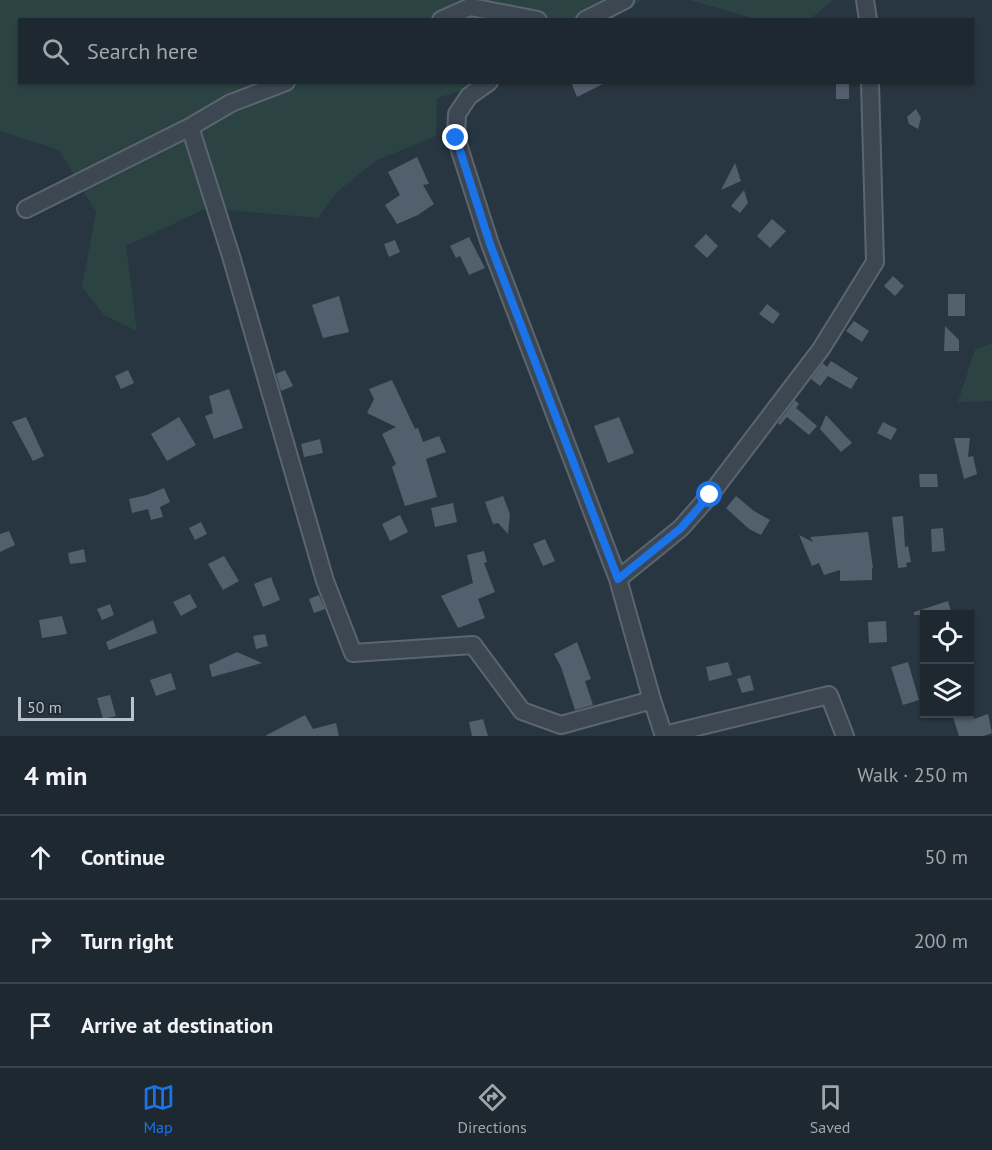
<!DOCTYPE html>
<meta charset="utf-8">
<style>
body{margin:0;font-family:"PT Sans",sans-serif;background:#2b343d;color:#f1f3f6}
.controls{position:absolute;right:18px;bottom:18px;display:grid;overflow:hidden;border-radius:0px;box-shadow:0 2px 4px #0004}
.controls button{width:54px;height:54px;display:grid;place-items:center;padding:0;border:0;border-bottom:2px solid #3c444d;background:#1e2831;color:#f1f3f6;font:30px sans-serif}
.scale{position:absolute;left:18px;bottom:15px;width:116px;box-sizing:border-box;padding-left:6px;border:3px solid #b9c2cb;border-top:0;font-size:16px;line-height:21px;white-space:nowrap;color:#b9c2cb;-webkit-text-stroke:4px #212c37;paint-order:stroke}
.stop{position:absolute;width:18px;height:18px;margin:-14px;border:4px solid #1a73e8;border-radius:50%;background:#fff}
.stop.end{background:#1a73e8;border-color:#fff;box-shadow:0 2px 6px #0008}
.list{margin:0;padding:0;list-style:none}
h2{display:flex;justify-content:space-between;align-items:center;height:78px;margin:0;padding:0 24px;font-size:26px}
h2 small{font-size:20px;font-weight:400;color:#a1a6ab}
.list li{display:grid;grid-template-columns:39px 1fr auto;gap:18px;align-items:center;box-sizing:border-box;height:84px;padding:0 24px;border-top:2px solid #3c444d}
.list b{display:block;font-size:22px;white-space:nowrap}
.list em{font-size:20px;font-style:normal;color:#a1a6ab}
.icon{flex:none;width:33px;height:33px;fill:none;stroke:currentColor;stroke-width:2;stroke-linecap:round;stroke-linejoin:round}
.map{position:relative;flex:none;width:992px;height:736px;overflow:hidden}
.search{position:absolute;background:#1e2831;box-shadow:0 2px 4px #0004;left:18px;right:18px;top:18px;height:66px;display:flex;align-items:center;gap:15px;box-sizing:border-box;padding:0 21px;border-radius:0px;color:#a1a6ab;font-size:22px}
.sheet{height:330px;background:#1e2831}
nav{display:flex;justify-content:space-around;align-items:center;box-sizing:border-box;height:84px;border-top:2px solid #3c444d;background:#1e2831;font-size:16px;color:#a1a6ab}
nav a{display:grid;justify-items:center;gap:3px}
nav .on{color:#1a73e8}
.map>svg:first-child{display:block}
</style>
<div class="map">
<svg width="992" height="736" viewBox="0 0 992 736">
<rect width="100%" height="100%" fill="#283641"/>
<path fill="#2b4443" d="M 0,0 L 642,0 L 610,20 L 20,20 L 20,82 L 487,83 L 437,98 L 436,136 L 377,160 L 337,192 L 318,218 L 207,208 L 126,246 L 137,331 L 104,315 L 82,287 L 96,212 L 59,150 L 0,131 Z
M 690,0 L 833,0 L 810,19 L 756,19 Z
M 992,343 L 992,401 L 958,402 L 975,350 Z"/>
<path fill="#51606c" d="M 571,82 L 607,82 L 577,97 Z
M 849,83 L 849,99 L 836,99 L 836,84 Z
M 916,109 L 921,118 L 918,129 L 909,124 L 907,117 Z
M 417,157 L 429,184 L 423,185 L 434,204 L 418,215 L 397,224 L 385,205 L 400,195 L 388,172 Z
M 735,163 L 741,181 L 721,190 Z
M 744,190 L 748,203 L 740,213 L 731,206 Z
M 772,219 L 786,231 L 770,248 L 757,236 Z
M 706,234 L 718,246 L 707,258 L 694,246 Z
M 469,237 L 485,268 L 469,275 L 460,256 L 456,258 L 450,246 Z
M 395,240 L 400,252 L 389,257 L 384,244 Z
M 893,276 L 904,286 L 895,296 L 884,286 Z
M 948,294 L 965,294 L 965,316 L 948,316 Z
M 339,296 L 349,332 L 323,338 L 312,305 Z
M 767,304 L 780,314 L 773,324 L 759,314 Z
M 854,321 L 869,331 L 862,342 L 846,331 Z
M 945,326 L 959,340 L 959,351 L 944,351 Z
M 831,361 L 858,378 L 851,389 L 828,376 L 820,386 L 811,379 L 823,363 L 827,367 Z
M 128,370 L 134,383 L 121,389 L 115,376 Z
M 285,370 L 293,386 L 281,391 L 276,374 Z
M 392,380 L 415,429 L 418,428 L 423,442 L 439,436 L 446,452 L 426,459 L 437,497 L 405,506 L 392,467 L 396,464 L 382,434 L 396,427 L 367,413 L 374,399 L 369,389 Z
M 229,389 L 243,428 L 214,439 L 205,416 L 213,413 L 209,396 Z
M 795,400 L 799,404 L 796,408 L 817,426 L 809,435 L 787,417 L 780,425 L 778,423 Z
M 826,415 L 852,443 L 841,452 L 820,429 Z
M 26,417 L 44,456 L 33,461 L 12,422 Z
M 179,417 L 196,445 L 167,461 L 151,434 Z
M 619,417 L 634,453 L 608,463 L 594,426 Z
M 883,422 L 897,429 L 891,440 L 877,433 Z
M 954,438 L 970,438 L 968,457 L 973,456 L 977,474 L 964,479 Z
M 320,439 L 323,453 L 304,457 L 301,444 Z
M 919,474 L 937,474 L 938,487 L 920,487 Z
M 164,488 L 170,502 L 160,507 L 163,517 L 151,520 L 148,509 L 132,513 L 129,499 L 147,495 Z
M 503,496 L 510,514 L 508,534 L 498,523 L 493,524 L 485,502 Z
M 736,496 L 754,511 L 770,520 L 761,535 L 749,529 L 726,508 Z
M 453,503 L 457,522 L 435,527 L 431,508 Z
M 400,515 L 408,532 L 390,541 L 382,524 Z
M 903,516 L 905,547 L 908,546 L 911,562 L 906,563 L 907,567 L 898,568 L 892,517 Z
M 201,522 L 207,534 L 195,540 L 189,528 Z
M 943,528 L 945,551 L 932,552 L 931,529 Z
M 9,531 L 15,545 L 0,552 L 0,534 Z
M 868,532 L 873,568 L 872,568 L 872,580 L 840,581 L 840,570 L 824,575 L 819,563 L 812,566 L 799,535 L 813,542 L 810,537 Z
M 545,539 L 555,561 L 543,566 L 533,544 Z
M 84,549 L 86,562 L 70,564 L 68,553 Z
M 484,551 L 487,562 L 484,563 L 495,592 L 478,599 L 485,618 L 458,628 L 441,596 L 473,583 L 467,555 Z
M 224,556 L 239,581 L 223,590 L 208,564 Z
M 271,577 L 280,600 L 263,607 L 254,584 Z
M 190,594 L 197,607 L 181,616 L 173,602 Z
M 319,595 L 325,609 L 314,613 L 309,599 Z
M 948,601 L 952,615 L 914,615 L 914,612 Z
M 110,604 L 114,615 L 102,620 L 97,609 Z
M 62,616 L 67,634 L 42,638 L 39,620 Z
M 153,620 L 157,633 L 109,650 L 106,642 Z
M 886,621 L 887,642 L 869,643 L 868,622 Z
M 265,634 L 268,646 L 256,649 L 253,636 Z
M 577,642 L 591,679 L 585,681 L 593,705 L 575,710 L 561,667 L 554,654 Z
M 237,652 L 262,663 L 212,677 L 209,665 Z
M 728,662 L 732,675 L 709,681 L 706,667 Z
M 908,662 L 919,700 L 903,705 L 891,667 Z
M 171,673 L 176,689 L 156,696 L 150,680 Z
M 750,675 L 754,690 L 742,693 L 737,679 Z
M 110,695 L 116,716 L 103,719 L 97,698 Z
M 972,711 L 974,719 L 988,714 L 992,733 L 984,736 L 959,736 L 953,717 Z
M 305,715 L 313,729 L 336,723 L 339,736 L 265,736 Z
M 483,719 L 488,736 L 472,736 L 469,722 Z"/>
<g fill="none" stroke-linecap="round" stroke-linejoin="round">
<g stroke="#5a656f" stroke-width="20">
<path id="minor" d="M 865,0 L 868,20
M 441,20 L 470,7 L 538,20
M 585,20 L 625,0
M 489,82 L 469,96 L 457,114 L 456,138 L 490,244 L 618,579 L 652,700 L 664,736
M 190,127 L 231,256 L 325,581 L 353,653 L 473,645 L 522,711 L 561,725 L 652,700
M 26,209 L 190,127 L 231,103 L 286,82
M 618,579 L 681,528 L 710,495 L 821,349 L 875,262 L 870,82
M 664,735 L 829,695 L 845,736"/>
</g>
<use href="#minor" stroke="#3c4751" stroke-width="16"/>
</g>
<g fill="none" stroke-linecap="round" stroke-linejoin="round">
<path stroke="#1a73e8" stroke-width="8" d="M 456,138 L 490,244 L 618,579 L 681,528 L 710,495"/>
</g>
</svg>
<div class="controls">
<button><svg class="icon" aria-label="locate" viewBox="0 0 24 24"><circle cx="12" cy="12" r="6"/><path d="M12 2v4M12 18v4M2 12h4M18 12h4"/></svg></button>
<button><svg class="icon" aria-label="layers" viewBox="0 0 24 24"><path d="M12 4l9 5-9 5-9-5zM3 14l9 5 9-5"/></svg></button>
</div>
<div class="scale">50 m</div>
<div class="stop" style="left:710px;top:495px"></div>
<div class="stop end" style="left:456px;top:138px"></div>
<div class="search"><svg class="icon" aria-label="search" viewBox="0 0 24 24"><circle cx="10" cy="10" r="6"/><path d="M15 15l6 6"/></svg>Search here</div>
</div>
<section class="sheet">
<h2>4 min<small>Walk · 250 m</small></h2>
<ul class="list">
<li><svg class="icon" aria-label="ahead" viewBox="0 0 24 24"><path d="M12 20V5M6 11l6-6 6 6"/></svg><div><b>Continue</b></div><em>50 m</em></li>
<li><svg class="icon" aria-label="right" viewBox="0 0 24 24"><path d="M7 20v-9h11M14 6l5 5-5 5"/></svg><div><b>Turn right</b></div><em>200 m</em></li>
<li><svg class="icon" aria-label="arrive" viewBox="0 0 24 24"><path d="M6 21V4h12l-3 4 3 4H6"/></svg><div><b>Arrive at destination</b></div></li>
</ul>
</section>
<nav>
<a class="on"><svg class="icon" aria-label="map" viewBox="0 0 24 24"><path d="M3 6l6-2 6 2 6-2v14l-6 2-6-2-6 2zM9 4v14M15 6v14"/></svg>Map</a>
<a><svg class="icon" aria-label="directions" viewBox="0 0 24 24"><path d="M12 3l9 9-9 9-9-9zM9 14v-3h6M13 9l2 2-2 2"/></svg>Directions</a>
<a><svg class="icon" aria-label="saved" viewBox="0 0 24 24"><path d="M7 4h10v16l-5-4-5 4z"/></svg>Saved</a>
</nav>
